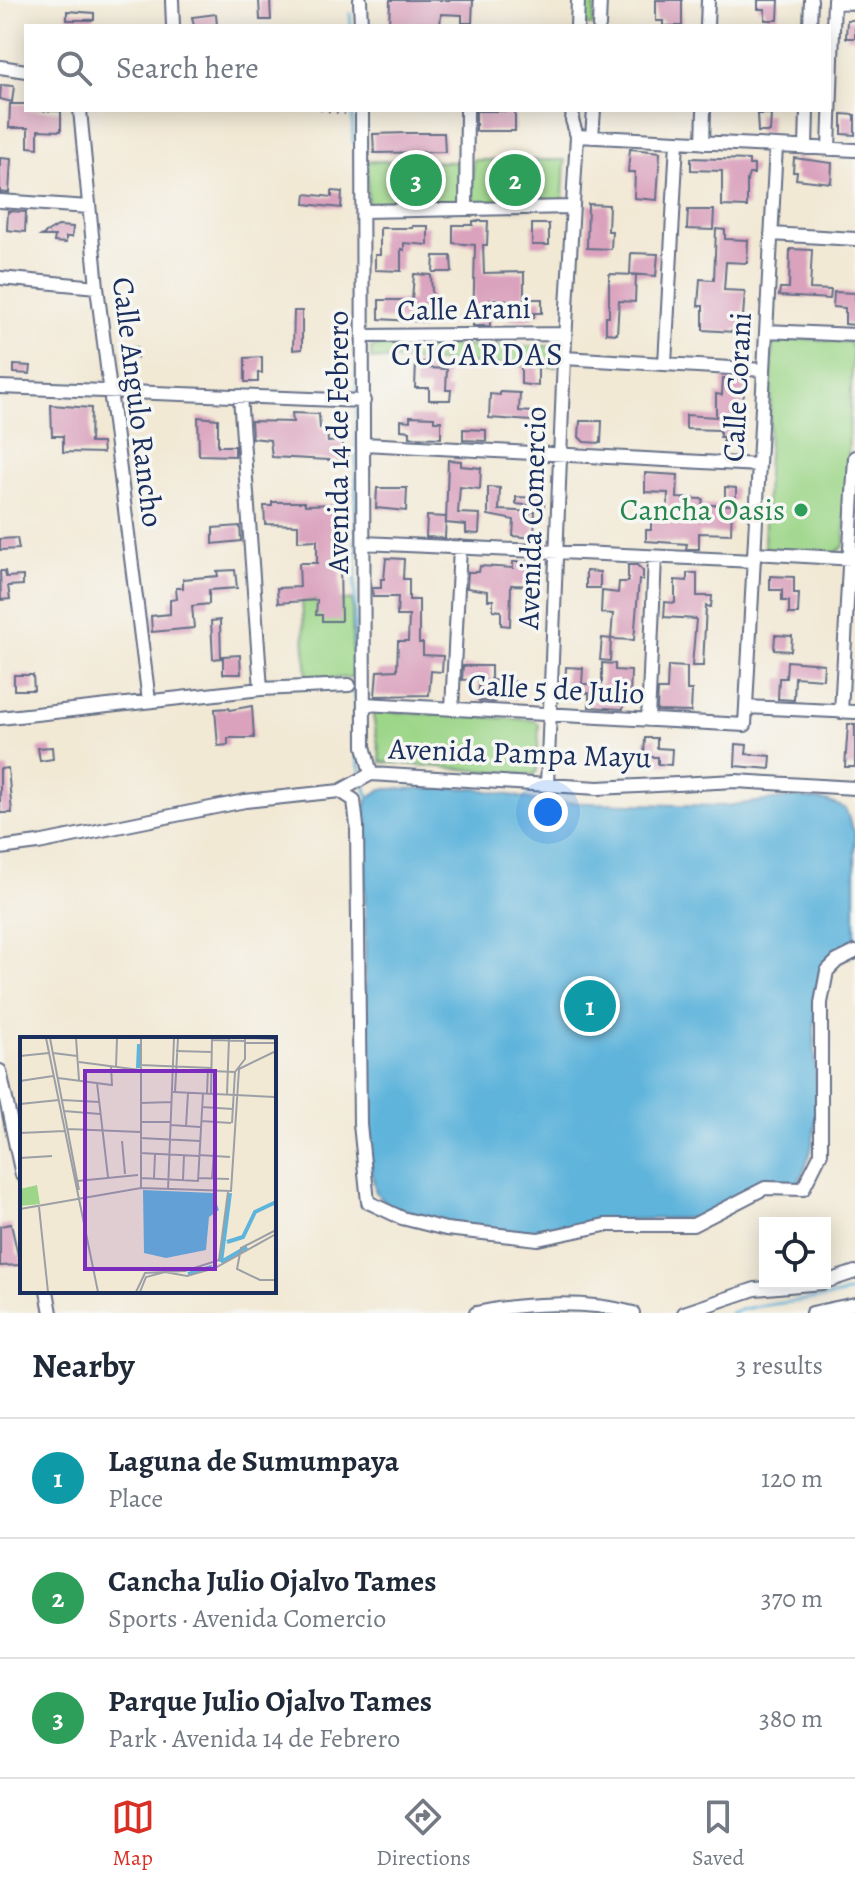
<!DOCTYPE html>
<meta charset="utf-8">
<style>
body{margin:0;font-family:Alegreya,serif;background:#f2f2f3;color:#1f2937}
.controls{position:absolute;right:24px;bottom:24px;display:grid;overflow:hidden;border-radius:0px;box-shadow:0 4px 20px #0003}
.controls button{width:72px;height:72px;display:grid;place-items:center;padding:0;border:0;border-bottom:2px solid #e0e1e3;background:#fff;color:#1f2937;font:40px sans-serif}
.you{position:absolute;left:548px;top:812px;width:28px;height:28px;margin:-20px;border:6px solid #fff;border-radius:50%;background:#1a73e8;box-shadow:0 0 0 12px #1a73e833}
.badge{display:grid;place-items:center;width:52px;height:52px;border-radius:50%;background:#d93025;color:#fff;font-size:26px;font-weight:700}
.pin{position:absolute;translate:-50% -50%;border:4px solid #fff;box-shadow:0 2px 8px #0006}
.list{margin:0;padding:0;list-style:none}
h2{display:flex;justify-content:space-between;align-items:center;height:104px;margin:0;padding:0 32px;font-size:34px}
h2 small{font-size:26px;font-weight:400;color:#747a83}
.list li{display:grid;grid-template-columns:52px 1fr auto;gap:24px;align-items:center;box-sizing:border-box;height:120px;padding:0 32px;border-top:2px solid #e0e1e3}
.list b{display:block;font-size:30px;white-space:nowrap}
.list p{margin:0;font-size:26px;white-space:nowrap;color:#747a83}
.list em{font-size:26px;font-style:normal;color:#747a83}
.icon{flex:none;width:44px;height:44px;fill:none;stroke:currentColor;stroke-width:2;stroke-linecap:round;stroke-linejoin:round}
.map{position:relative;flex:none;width:855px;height:1313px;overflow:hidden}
.search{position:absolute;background:#fff;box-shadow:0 4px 20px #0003;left:24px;right:24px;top:24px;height:88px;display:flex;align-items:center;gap:20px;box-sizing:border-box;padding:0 28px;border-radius:0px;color:#747a83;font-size:30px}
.sheet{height:464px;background:#fff}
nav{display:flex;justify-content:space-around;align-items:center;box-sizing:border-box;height:112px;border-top:2px solid #e0e1e3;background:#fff;font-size:22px;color:#747a83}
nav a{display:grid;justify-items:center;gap:4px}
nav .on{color:#d93025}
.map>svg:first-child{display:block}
</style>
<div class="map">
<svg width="855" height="1313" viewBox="0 0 855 1313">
<rect width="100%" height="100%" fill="#f6f6f2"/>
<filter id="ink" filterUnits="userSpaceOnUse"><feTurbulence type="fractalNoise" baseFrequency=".0125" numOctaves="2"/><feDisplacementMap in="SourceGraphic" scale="16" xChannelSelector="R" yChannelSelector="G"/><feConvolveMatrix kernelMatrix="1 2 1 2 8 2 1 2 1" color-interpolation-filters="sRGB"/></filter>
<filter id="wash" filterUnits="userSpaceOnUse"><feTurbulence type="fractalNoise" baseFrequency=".006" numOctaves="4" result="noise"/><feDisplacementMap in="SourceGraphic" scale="32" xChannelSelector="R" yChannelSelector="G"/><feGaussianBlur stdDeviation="1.8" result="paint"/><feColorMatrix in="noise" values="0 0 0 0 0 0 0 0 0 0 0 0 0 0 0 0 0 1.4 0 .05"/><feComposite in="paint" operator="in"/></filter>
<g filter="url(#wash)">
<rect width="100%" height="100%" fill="#f2e9d5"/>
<path fill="#9dd689" stroke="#5c8274" stroke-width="2" d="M 583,0 L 595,0 L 593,26 L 582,26 Z
M 473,160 L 565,160 L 563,197 L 560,201 L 473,203 Z
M 367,161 L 464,162 L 460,203 L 368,205 Z
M 780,337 L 849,342 L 853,349 L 844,546 L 834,554 L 768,550 L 764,544 L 773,343 Z
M 378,346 L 553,346 L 557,350 L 556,367 L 371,359 L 371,348 Z
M 352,600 L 352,677 L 307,681 L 302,601 Z
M 377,711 L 533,720 L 539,724 L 537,771 L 533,775 L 381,762 L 373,716 Z"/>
<path fill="#5eb4db" stroke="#3c729c" stroke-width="2" d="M 474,788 L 545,802 L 725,806 L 796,797 L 827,801 L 845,808 L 855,834 L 855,946 C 844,950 829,954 823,964 C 818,972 818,984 817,994 C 807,1057 831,1126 798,1183 L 764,1180 L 748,1187 L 717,1211 L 696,1218 L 603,1220 L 531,1236 L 423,1219 L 390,1206 L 376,1193 L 370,1165 L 365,1107 L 365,806 L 369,798 L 381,789 Z"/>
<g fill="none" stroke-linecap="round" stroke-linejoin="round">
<path stroke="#5eb4db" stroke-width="3" d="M 350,13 L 351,26
M 352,110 L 353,142
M 357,367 L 357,396
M 357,403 L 354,672 L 357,760 L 362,775
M 364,782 L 369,798
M 730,1313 C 771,1300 814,1303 855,1291"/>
</g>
<g id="blocks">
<path fill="#daa2bd" d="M 259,0 L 270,0 L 271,20 L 260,20 Z
M 390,0 L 473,0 L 472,23 L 462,23 L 462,15 L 441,14 L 440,26 L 389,26 Z
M 656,0 L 682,0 L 682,26 L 663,26 L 663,21 L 656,21 Z
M 758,0 L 779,0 L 778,20 L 765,20 L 765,9 L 758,9 Z
M 67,11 L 94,13 L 94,20 L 67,20 Z
M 216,14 L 217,26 L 194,26 L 192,17 Z
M 847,20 L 855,20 L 855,38 L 846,38 Z
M 1,85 L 14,86 L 12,102 L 0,99 Z
M 10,104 L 26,104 L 26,110 L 61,111 L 61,131 L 38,130 L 38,148 L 28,147 L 28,128 L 9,128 Z
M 476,111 L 515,111 L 515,131 L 476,131 Z
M 757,114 L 771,114 L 770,132 L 758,132 Z
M 842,114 L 855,115 L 855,135 L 842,134 Z
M 408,133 L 444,133 L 445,152 L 374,153 L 373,134 Z
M 630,149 L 660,152 L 657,200 L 634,198 L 635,172 L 628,172 Z
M 0,158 L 11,159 L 9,193 L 0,192 Z
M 691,158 L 749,160 L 749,165 L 754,165 L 754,174 L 749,174 L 747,180 L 747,207 L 722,206 L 722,171 L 691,170 Z
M 794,158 L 832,163 L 831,183 L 796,179 L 797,172 L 793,172 Z
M 332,191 L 342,192 L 341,208 L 305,204 L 306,194 L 332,197 Z
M 588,204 L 609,205 L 608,231 L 612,231 L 611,249 L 587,248 Z
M 688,210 L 714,210 L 713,230 L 687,229 Z
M 8,211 L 26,212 L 25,232 L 7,230 Z
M 473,221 L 488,221 L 487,245 L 483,245 L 484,273 L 524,272 L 524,299 L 542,299 L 542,313 L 534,313 L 534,318 L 528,318 L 528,320 L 509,320 L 508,300 L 490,299 L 490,326 L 473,326 L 475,245 L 453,243 L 453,225 L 473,225 Z
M 532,224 L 549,224 L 549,245 L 532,245 Z
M 58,226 L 73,227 L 72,237 L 66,237 L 66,243 L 54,242 L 55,236 L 41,236 Z
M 412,226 L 428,226 L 428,245 L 404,243 L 404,250 L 401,249 L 401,271 L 375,270 L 375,255 L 380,255 L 380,228 L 412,228 Z
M 716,229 L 725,230 L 725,239 L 748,240 L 747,263 L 726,262 L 724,290 L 745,291 L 742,329 L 734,329 L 734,332 L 703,330 L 703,306 L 698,306 L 700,279 L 714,280 Z
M 790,249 L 812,250 L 810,289 L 831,290 L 830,299 L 779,296 L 780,288 L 789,288 Z
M 631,253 L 658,254 L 656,276 L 630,274 Z
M 434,256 L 451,256 L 452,272 L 433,272 Z
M 414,274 L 431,275 L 433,310 L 427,310 L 427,322 L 379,319 L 379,300 L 412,300 Z
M 609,274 L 636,275 L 635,302 L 619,301 L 617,334 L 606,333 L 606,317 L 609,317 Z
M 834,292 L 855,293 L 855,325 L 845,324 L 845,308 L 833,307 Z
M 294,311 L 302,311 L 302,349 L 293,350 Z
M 124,347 L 137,347 L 137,358 L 124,358 Z
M 262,357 L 262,373 L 258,373 L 258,382 L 245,382 L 245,358 Z
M 416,362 L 428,362 L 428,368 L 447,369 L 446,390 L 451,390 L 450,400 L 429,400 L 429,388 L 415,388 Z
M 14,365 L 31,366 L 30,374 L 14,373 Z
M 521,366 L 538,367 L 538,386 L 521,384 Z
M 723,378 L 745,379 L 740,442 L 723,442 L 723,437 L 720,437 L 720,430 L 686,429 L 686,415 L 716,417 L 716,394 L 722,395 Z
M 500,392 L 520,393 L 519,411 L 546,413 L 546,422 L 489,418 L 490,394 L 500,395 Z
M 51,405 L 91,408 L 90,443 L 102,443 L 103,453 L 63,452 L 63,436 L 52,436 Z
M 292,413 L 319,414 L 320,428 L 327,428 L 328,442 L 342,441 L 343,450 L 348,451 L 348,461 L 272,457 L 270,440 L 252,438 L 251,421 L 293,422 Z
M 410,416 L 434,417 L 434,421 L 441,421 L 441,438 L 410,437 L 410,431 L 401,430 L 401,420 L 410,421 Z
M 198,417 L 218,419 L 218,446 L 235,446 L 235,456 L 199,455 Z
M 580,421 L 602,421 L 601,443 L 584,442 L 579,437 Z
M 463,429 L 486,430 L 486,441 L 463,440 Z
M 448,460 L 461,461 L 461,466 L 481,468 L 480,489 L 460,487 L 458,513 L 480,514 L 479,534 L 466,533 L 466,525 L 446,523 Z
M 645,473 L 678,475 L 677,498 L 703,499 L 702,505 L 732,505 L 731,534 L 699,533 L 699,549 L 686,549 L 687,544 L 646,541 L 646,530 L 651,530 L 651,520 L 667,520 L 668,493 L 645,492 Z
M 488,487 L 500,488 L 499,510 L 535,512 L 534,538 L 513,536 L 514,520 L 488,515 Z
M 725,487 L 736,488 L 736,502 L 725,502 Z
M 377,488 L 407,488 L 406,511 L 376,508 Z
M 516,497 L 544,498 L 544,507 L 516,504 Z
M 272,502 L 305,502 L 305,505 L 339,504 L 341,621 L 322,621 L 322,615 L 316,615 L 317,600 L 278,603 L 277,588 L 300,587 L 299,563 L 317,563 L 317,540 L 298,541 L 298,525 L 265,524 L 264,506 L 272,506 Z
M 427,516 L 446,517 L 445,538 L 426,537 Z
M 240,526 L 241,541 L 213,544 L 213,528 Z
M 17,538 L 19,549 L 0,550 L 0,539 Z
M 386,558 L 404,559 L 403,579 L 409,579 L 409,600 L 419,600 L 419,643 L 423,643 L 423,655 L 443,656 L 442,672 L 431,671 L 429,695 L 375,696 L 377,671 L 397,670 L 398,641 L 408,641 L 409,616 L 397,616 L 398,597 L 373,597 L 372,588 L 381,588 L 381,579 L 384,579 Z
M 513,562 L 535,562 L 535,569 L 539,569 L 539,586 L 511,585 L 510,626 L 501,625 L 501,611 L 493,610 L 493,600 L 488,600 L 488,591 L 467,588 L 468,572 L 479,572 L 480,566 L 513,568 Z
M 628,565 L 637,565 L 643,571 L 643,580 L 639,580 L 634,640 L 611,639 L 613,614 L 601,613 L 602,591 L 618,593 L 619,582 L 628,582 Z
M 235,570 L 237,588 L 209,590 L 209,604 L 192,606 L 194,628 L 152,632 L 151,616 L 170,614 L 170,600 L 177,599 L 176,588 L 183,588 L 183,579 L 218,576 L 217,571 Z
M 0,571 L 5,571 L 6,577 L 23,576 L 23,585 L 8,586 L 10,599 L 1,600 Z
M 586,571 L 600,572 L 600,588 L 586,588 Z
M 687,573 L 697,573 L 697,596 L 712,596 L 711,607 L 706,606 L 703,666 L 692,666 L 696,619 L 664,617 L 665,602 L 675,603 L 675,580 L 687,581 Z
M 770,576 L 794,577 L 794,593 L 799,593 L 798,614 L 789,614 L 789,601 L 782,601 L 782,590 L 770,590 Z
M 220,620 L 221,658 L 213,659 L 211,621 Z
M 775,635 L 792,636 L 791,651 L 774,650 Z
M 602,638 L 611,639 L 610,661 L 600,660 Z
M 240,655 L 241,674 L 223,674 L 223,656 Z
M 787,661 L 824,664 L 823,679 L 795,677 L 794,700 L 778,699 L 779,678 L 786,678 Z
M 602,663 L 615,664 L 615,670 L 631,671 L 630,701 L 623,701 L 623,709 L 589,707 L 589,693 L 565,692 L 566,667 L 583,668 L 582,684 L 602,684 Z
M 463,666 L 491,666 L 491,680 L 518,682 L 517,699 L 495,697 L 495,702 L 479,701 L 479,679 L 462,680 Z
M 668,666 L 687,667 L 687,690 L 692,690 L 691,712 L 657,711 L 658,690 L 667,690 Z
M 14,675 L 33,675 L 34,690 L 14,690 Z
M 252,706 L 254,738 L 228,738 L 228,745 L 218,746 L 215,709 L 229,708 L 230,710 Z
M 848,724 L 855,724 L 855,767 L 845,767 Z
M 645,738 L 657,738 L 657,748 L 672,749 L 671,765 L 658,764 L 658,757 L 644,757 Z
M 736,744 L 747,745 L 746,754 L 771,756 L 770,769 L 735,766 Z
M 52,747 L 53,759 L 40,761 L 38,748 Z
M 8,768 L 12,813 L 0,813 L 0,769 Z
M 11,1224 L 18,1255 L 22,1255 L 22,1265 L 0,1266 L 0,1226 Z"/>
</g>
</g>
<g filter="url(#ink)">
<use href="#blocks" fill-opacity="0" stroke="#667088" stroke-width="2"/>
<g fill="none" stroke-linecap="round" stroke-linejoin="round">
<g stroke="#667088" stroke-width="16">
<path id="minor" d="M 172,0 L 173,26
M 360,0 L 361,26
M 834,2 L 855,3
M 577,26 L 578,0
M 599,26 L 600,0
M 707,26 L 708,0
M 810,26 L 811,0
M 0,67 L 26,71
M 80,110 L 97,287 L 149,701
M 362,110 L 364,746 L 371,774
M 577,136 L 855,150
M 592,137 L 594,110
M 703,143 L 704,110
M 806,148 L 807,110
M 829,149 L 834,0
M 0,201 L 89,207
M 466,209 L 467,110
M 363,211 L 573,207
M 771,234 L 855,239
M 0,278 L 97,287
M 766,331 L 855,335
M 364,336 L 565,334
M 564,358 L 764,370
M 665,364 L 677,142
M 0,387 L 364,401
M 240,396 L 261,689
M 364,444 L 759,465
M 364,543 L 754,561
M 754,553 L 855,559
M 365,704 L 745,725 L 776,146
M 746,707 L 855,712
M 452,709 L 460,547
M 841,712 L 855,457
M 0,718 L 261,689 L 349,685
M 648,720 L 655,557
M 547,785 L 564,358 L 577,136 L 572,120 L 573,110
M 340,791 L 354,800 L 357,826 L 360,1124 L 368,1202 L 402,1218 L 446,1229 L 538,1239 L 605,1225 L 693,1225 L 765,1188 L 803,1189 L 821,1153 L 821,1003 L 827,971 L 837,961 L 855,952
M 0,848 L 38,843 L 245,801 L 340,791 L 371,774 L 598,788 L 736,781 L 855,788
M 0,1071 L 22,1175
M 825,1282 L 855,1272
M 47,1291 L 51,1313
M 476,1313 C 523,1303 587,1300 633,1313
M 684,1313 L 755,1289 L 822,1283
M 812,1313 L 855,1304"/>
</g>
<path stroke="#667088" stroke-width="2" stroke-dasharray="2 6" stroke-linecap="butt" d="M 320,110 L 345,114"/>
<use href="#minor" stroke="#fff" stroke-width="12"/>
</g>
</g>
<circle fill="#2e9e5b" stroke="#f6f6f2" stroke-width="3" cx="801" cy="510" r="8"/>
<g text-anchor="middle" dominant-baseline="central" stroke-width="7" stroke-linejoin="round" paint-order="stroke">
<g font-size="30" fill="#1b2f5e" stroke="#f6f6f2">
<text transform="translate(464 309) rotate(-1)">Calle Arani</text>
<text transform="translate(737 387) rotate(-87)">Calle Corani</text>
<text transform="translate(138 402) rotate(83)">Calle Angulo Rancho</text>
<text transform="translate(338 442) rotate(-90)">Avenida 14 de Febrero</text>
<text transform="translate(532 518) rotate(-88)">Avenida Comercio</text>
<text transform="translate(556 689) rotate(3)">Calle 5 de Julio</text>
<text transform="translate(520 753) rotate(2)">Avenida Pampa Mayu</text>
</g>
<g font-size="30" fill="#27864d" stroke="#f6f6f2" text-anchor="end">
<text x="785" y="510">Cancha Oasis</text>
</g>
<g font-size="32" letter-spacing="2" fill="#1b2f5e" stroke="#f6f6f2">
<text x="478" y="354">CUCARDAS</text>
</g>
</g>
<g transform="translate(20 1037)">
<rect width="256" height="256" fill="#f2e9d5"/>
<path d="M 17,148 L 20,167 L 0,169 L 0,152 Z" fill="#9dd689"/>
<path d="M 123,153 L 193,156 L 199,173 L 189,180 L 186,213 L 146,221 L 124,216 Z" fill="#5eb4db"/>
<path fill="none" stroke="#5eb4db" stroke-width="4" d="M 118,31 L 119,7M 256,85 L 256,125M 207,205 L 223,200 L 235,175 L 256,165M 201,225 L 210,156M 201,225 L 227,210M 168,237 L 192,230"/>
<path fill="none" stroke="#9c9fa5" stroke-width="2" d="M 26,1 L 78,255M 30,1 L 59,153M 56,1 L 59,43M 121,1 L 121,151M 226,1 L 256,2M 192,3 L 225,4M 225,6 L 256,6M 156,14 L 191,15M 33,16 L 57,19M 0,19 L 29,16M 59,25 L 120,33M 120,28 L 192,31M 96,30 L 97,1M 191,34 L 215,35M 38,41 L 92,48 L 91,29M 0,44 L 33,39M 77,46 L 88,140M 153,55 L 255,60M 155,55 L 158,1M 187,57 L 188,31M 191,57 L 192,1M 207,57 L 209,1M 42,63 L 79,65M 120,66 L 152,65M 0,67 L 39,63M 182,70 L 213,72M 44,74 L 80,77M 181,84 L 211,86M 120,85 L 150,85M 212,86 L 215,35 L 225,22 L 225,1M 151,88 L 180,90M 166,89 L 168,56M 48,92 L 120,95M 0,96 L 45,94M 120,101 L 180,104M 102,104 L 105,137M 120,116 L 179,119M 179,118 L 210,120M 0,121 L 32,119M 121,141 L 178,144 L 183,56M 134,141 L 135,117M 178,141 L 209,142M 192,142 L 196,85M 163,143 L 164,118M 57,144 L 118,138M 148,153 L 154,1M 19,170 L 28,255M 0,172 L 121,151 L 211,154 L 219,32 L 256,14M 256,193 L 221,211 L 217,232 L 240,243 L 256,243M 116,255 L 125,236 L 165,234 L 199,223 L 208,155M 120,255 L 126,240 L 145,235 L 167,239 L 195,231 L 256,197"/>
<path fill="#7b2cbf" fill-opacity="0.15" stroke="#7b2cbf" stroke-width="4" d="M 65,34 L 195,34 L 195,232 L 65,232 Z"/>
<rect width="256" height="256" fill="none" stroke="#1b2f5e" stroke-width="4"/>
</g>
</svg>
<div class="controls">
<button><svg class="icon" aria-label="locate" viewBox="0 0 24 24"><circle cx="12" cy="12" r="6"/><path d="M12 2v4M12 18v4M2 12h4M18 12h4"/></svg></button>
</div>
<div class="you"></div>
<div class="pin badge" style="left:590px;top:1006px;background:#0f9aa8">1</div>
<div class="pin badge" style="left:515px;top:180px;background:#2e9e5b">2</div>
<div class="pin badge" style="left:416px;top:180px;background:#2e9e5b">3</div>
<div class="search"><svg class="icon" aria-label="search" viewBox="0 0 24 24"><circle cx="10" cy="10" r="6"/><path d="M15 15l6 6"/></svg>Search here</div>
</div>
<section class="sheet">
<h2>Nearby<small>3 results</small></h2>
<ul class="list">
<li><span class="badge" style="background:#0f9aa8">1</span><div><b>Laguna de Sumumpaya</b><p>Place</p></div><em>120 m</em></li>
<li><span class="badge" style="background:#2e9e5b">2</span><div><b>Cancha Julio Ojalvo Tames</b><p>Sports · Avenida Comercio</p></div><em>370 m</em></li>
<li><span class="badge" style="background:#2e9e5b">3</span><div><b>Parque Julio Ojalvo Tames</b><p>Park · Avenida 14 de Febrero</p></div><em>380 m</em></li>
</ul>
</section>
<nav>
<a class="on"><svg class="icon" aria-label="map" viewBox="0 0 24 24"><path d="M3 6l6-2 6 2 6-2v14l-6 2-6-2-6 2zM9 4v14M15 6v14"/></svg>Map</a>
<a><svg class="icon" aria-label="directions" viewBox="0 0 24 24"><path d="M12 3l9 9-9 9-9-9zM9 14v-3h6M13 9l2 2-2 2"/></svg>Directions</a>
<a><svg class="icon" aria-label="saved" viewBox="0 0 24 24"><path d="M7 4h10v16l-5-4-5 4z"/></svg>Saved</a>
</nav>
